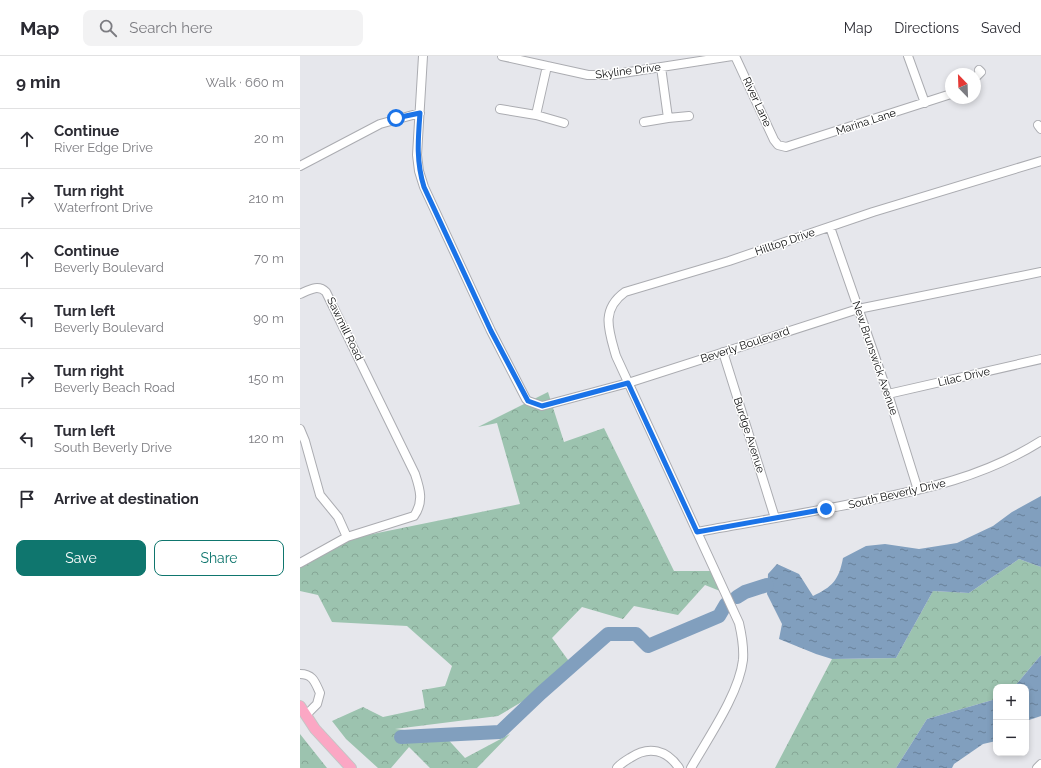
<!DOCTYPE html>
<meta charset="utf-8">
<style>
body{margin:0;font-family:Raleway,sans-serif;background:#f2f2f3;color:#2b2b33}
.controls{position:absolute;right:12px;bottom:12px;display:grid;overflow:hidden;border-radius:8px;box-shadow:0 2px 6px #0003}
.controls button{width:36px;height:36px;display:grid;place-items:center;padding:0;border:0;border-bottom:1px solid #e1e1e2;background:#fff;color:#2b2b33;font:20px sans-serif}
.compass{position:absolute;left:645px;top:12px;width:36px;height:36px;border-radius:50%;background:#fff;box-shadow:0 2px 6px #0003;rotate:337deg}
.stop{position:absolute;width:12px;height:12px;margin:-9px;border:3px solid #1a73e8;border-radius:50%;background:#fff}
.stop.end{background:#1a73e8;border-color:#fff;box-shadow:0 1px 4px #0008}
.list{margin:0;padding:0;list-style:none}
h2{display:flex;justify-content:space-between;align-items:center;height:52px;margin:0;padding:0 16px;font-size:17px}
h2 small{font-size:13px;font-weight:400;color:#7c7c81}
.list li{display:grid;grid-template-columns:26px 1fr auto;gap:12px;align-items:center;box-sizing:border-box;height:60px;padding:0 16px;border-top:1px solid #e1e1e2}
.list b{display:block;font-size:15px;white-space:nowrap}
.list p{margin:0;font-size:13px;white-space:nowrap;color:#7c7c81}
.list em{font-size:13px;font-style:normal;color:#7c7c81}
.actions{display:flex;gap:8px;padding:12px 16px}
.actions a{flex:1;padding:9px 0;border:1px solid #0f766e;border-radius:8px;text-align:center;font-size:14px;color:#0f766e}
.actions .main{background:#0f766e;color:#fff}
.icon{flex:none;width:22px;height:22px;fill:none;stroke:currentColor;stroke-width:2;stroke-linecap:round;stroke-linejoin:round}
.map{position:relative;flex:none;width:741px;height:712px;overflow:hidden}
header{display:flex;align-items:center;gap:24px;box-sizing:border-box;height:56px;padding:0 20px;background:#fff;border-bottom:1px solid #e1e1e2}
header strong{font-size:19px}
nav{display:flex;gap:22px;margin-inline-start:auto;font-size:14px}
.search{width:280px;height:36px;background:#f2f2f3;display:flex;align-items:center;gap:10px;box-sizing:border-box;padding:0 14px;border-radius:8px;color:#7c7c81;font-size:15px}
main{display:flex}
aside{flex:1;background:#fff}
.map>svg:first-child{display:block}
</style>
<header>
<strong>Map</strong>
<div class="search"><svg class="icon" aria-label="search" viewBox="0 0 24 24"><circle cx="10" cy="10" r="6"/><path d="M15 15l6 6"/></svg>Search here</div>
<nav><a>Map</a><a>Directions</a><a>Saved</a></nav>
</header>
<main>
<aside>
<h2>9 min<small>Walk · 660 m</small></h2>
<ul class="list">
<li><svg class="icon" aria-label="ahead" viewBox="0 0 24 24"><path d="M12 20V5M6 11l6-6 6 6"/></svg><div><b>Continue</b><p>River Edge Drive</p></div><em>20 m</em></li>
<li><svg class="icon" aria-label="right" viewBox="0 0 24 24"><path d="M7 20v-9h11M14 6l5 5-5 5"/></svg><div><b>Turn right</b><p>Waterfront Drive</p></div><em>210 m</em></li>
<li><svg class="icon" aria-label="ahead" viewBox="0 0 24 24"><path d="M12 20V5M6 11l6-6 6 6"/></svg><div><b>Continue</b><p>Beverly Boulevard</p></div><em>70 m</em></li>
<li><svg class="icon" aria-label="left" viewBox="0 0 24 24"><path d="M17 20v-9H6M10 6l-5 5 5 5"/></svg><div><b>Turn left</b><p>Beverly Boulevard</p></div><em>90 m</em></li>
<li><svg class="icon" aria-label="right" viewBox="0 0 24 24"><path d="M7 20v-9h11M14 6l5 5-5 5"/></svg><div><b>Turn right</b><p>Beverly Beach Road</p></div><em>150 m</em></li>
<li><svg class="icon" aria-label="left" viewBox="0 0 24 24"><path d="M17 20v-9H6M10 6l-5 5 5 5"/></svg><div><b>Turn left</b><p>South Beverly Drive</p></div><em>120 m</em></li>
<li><svg class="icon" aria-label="arrive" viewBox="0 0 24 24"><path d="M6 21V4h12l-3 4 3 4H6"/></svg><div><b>Arrive at destination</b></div></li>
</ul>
<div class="actions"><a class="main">Save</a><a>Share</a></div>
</aside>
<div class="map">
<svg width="741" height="712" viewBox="0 0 741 712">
<defs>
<pattern id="forest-crowns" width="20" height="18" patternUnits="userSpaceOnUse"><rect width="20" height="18" fill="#9cc3af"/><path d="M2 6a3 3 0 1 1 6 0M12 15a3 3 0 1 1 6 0" fill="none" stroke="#85a695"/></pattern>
<pattern id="water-ripples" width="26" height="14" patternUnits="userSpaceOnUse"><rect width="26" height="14" fill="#819fbe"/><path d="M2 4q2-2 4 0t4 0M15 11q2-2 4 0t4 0" fill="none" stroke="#688099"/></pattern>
</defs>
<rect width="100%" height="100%" fill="#e6e7ec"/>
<path fill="url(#forest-crowns)" d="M 248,336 L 264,386 L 304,372 L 374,515 L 411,515 L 420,535 L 405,529 L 378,559 L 334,550 L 323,563 L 282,551 L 252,582 L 271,608 L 225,644 L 198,660 L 95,673 L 143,678 L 165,702 L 210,678 L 177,712 L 130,712 L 109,691 L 91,712 L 78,712 L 46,683 L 32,665 L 63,651 L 83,661 L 125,652 L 122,634 L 145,630 L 152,610 L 107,570 L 32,566 L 18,539 L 0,535 L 0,509 L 48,483 L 220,448 L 197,367 L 178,371 Z
M 719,503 L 741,511 L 741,599 L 714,631 L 696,631 L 696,643 L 627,663 L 596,712 L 475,712 L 532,603 L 596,602 L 633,535 L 669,537 Z
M 0,678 L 27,712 L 0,712 Z"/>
<path fill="url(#water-ripples)" d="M 741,440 L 741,511 L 719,503 L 669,537 L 633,535 L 596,602 L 532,603 L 516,598 L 479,583 L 482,568 L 467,538 L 468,518 L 477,508 L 499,518 L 513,540 C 532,531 539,524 543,502 L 566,490 L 585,488 L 619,493 L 657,487 L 693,470 L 712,456 Z
M 741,599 L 741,660 L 726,665 L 726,631 L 714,631 Z
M 696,643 L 696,685 L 683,688 L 654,708 L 652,712 L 596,712 L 627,663 Z"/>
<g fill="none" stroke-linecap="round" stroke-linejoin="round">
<path stroke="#819fbe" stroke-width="14" d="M 437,541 L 445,536 L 467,529
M 101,681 L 200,676 L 241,637 L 308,578 L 336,578 L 348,590 L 419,560 L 426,548"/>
<g stroke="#abacb1" stroke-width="10">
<path id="minor" d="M 123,0 L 117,99 L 119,115 L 124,131 L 191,275 L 226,343 L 228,345 L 242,350 L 328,327 L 558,253 L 741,216
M 202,0 L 288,19 L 310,19 L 432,0
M 435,0 L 474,84 L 478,89 L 486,91 L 651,38
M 608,0 L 625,47
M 675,22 L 681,16 L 679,14
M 200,53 L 236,59 L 264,67
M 236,59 L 247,10
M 368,62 L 389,60
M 344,66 L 368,62 L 361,11
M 738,69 L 741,73
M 0,110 L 80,68 L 120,57
M 530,171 L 588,338 L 618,434
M 0,238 C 9,234 18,228 26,236 L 115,418 C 120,433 124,446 114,460 L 47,481 L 0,507
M 423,296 L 475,462
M 588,338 L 741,303
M 0,373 L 5,385 L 20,439 L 38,461 L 47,481
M 397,476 C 452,466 507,457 561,446 C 626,433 684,421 741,385
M 0,618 C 13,618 15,626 20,637 L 17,648 L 6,659
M 317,712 C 320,708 325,705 330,702 C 349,689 367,694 379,712
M 391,712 C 408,682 439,638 443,604 C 444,591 442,580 439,567 L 316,300 C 309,275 300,254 325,236 L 429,205 L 573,156 L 741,105
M 737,712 L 741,708"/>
</g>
<g stroke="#c4c5c5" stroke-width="12">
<path id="major" d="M 0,650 L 15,673 L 51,712"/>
</g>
<use href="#minor" stroke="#fff" stroke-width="8"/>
<use href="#major" stroke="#fba7c4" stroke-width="10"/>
</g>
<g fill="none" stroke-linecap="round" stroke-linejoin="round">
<path stroke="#1a73e8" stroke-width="5" d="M 96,62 L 120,57 C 118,83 116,106 124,131 L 191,275 L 228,345 L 242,350 L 328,327 L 397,476 L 526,453"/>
</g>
<g text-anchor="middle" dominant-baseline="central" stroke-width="3" stroke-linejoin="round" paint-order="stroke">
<g font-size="11" fill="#0b0c0d" stroke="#fff">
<text transform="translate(328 15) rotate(-7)">Skyline Drive</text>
<text transform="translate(457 46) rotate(65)">River Lane</text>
<text transform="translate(566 66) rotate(-18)">Marina Lane</text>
<text transform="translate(485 186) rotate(-19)">Hilltop Drive</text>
<text transform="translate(45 273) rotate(64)">Sawmill Road</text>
<text transform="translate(445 289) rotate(-18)">Beverly Boulevard</text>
<text transform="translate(575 302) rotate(71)">New Brunswick Avenue</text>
<text transform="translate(664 321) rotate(-13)">Lilac Drive</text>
<text transform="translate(449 379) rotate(72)">Burdge Avenue</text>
<text transform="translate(597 438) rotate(-13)">South Beverly Drive</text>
</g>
</g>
</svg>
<div class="controls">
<button>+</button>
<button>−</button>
</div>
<svg class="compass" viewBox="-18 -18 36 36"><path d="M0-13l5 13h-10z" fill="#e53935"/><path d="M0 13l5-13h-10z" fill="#7c7c81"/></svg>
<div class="stop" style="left:96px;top:62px"></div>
<div class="stop end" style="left:526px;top:453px"></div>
</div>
</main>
